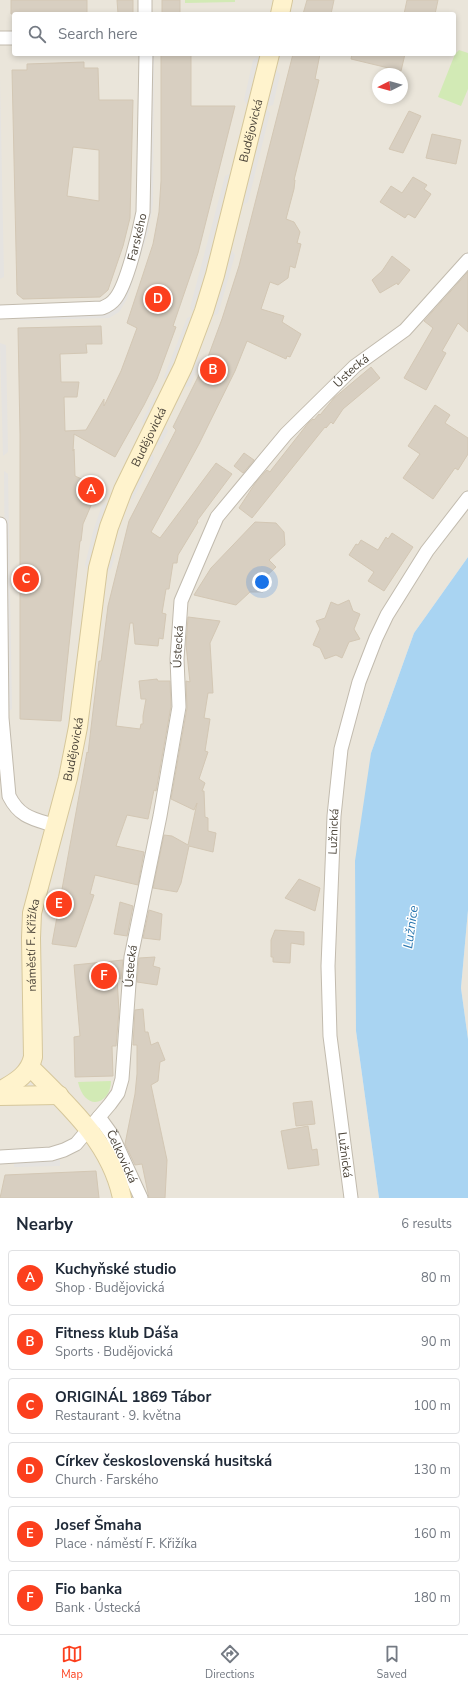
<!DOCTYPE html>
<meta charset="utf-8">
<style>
body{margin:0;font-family:"Nunito Sans",sans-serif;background:#f2f2f3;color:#1f2937}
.compass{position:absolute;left:372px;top:68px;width:36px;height:36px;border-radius:50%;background:#fff;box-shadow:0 2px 6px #0003;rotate:264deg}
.you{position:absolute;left:262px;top:582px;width:14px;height:14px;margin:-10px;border:3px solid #fff;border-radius:50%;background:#1a73e8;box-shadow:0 0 0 6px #1a73e833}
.badge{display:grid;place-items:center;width:26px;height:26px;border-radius:50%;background:#fc3f1d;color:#fff;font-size:13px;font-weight:700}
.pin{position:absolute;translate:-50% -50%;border:2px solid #fff;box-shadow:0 1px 4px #0006}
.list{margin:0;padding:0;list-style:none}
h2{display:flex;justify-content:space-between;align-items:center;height:52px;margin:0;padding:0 16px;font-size:17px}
h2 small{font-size:13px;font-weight:400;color:#747a83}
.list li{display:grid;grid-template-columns:26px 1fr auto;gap:12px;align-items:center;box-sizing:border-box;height:56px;margin:0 8px 8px;padding:0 8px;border:1px solid #e0e1e3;border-radius:4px}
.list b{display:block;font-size:15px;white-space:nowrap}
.list p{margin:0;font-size:13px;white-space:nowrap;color:#747a83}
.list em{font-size:13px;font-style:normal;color:#747a83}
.icon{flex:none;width:22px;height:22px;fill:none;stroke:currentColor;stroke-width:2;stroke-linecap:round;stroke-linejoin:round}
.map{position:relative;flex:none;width:468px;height:1198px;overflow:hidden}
.search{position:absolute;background:#fff;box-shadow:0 2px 6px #0003;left:12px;right:12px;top:12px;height:44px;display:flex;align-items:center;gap:10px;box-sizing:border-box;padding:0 14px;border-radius:4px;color:#747a83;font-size:15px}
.sheet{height:436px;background:#fff}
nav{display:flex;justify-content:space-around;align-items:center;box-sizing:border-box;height:56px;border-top:1px solid #e0e1e3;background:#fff;font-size:11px;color:#747a83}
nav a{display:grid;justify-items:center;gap:2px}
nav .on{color:#fc3f1d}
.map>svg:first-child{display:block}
</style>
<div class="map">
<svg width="468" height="1198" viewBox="0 0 468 1198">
<rect width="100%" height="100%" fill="#f6f3ec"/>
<path fill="#eae5da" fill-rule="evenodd" d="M 0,0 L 468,0 L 468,557 L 414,633 L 371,753 L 356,1031 L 379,1198 L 0,1198 ZM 14,14 L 454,14 L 454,54 L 14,54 ZM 378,74 L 402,74 L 402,98 L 378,98 Z
M 468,910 L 468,1039 L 461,988 Z"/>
<path fill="#d2eab5" d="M 185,0 L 235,0 L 235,2 L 185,3 Z
M 459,50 L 468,53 L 468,89 L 461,106 L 438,97 L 455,54 Z
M 111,1081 C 111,1104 85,1113 78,1082 Z"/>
<path fill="#e5e3e0" d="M 149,54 L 154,54 L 153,204 L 148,232 L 127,299 L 119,312 L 109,318 L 20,320 L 20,315 L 108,312 L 114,309 L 122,297 L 144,231 Z
M 261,55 L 248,107 L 244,100 L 253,60 Z
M 276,69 L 280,75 L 273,105 L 266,107 Z
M 0,77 L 4,277 L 0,279 Z
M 266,108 L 270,113 L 248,202 L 241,207 Z
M 233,172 L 211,257 L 194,314 L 190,308 L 225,176 Z
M 230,248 L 235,255 L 218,314 L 210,317 Z
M 194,315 L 167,383 L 164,377 L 187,318 Z
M 0,343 L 6,345 L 8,452 L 3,456 Z
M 197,354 L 201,361 L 190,386 L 182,388 Z
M 162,395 L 145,430 L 142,421 L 154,398 Z
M 165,425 L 168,431 L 161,444 L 154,446 Z
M 151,451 L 154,458 L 133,499 L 126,501 Z
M 4,471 L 8,474 L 12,709 L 6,713 Z
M 109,502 L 89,572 L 85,565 L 93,532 L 102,505 Z
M 110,548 L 115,556 L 111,569 L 104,573 Z
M 60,1160 L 60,1166 L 14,1167 L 14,1161 Z"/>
<path fill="#a9d4f2" d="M 468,557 L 468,910 L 461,988 L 468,1039 L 468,1198 L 379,1198 L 356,1031 L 355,861 L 371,753 L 414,633 Z"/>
<path fill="#d8cfc1" stroke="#d3c7b4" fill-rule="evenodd" d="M 11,0 L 87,0 L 87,14 L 11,14 Z
M 117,0 L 133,0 L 133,14 L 118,14 Z
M 162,0 L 180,0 L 180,14 L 162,14 Z
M 307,0 L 334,0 L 331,14 L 303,14 Z
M 407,0 L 438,0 L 435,14 L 404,14 Z
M 161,54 L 191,54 L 191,106 L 235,106 L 198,253 L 173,326 L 176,327 L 157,379 L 144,405 L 115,457 L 74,434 L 73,451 L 74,449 L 75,476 L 99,487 L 83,524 L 81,541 L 80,541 L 61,721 L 20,719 L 20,434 L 18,328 L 101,326 L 102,344 L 86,344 L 87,353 L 60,354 L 61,382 L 79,382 L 77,397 L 64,397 L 65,431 L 86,430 L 104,399 L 104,406 L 121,371 L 137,328 L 127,323 L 153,244 L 159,212 L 161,181 Z
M 293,54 L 320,54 L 315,79 L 319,80 L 294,180 L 295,180 L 294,189 L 286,219 L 294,222 L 300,232 L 297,243 L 301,244 L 295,268 L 290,266 L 288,278 L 278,285 L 270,282 L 261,309 L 284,316 L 282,322 L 301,334 L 290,357 L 287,356 L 286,359 L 247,341 L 235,371 L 199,444 L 151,532 L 160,538 L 216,463 L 232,474 L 197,521 L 198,522 L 178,555 L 177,563 L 173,563 L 169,589 L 166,589 L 162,613 L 166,614 L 163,639 L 159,638 L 158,646 L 135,644 L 133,623 L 130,623 L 116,726 L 140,729 L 141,724 L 143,724 L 143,716 L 146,699 L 141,699 L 139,681 L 157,679 L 158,681 L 170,681 L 171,706 L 156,791 L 154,790 L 148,819 L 127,815 L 116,846 L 144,852 L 138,885 L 95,875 L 90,894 L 94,895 L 76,947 L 52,944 L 87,752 L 88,753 L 99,661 L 101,661 L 108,606 L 129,521 L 176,430 L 173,427 L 208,357 L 222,319 L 239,266 Z
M 352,54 L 405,54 L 401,71 L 351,59 Z
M 84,62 L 84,68 L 98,68 L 99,100 L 133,100 L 130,218 L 123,246 L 108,290 L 100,297 L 23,299 L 17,294 L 12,70 L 27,70 L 27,64 ZM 73,147 L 99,150 L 99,201 L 67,196 Z
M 409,111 L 421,116 L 403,153 L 389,149 Z
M 432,134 L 461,140 L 456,164 L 426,158 Z
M 413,177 L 427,185 L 424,189 L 431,194 L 415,218 L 408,214 L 405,218 L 380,202 L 391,186 L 402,193 Z
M 392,256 L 410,270 L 398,285 L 397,283 L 380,293 L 372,280 L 382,271 Z
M 468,272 L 468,332 L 458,323 L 442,351 L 446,353 L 426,390 L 404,378 L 433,328 L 424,321 Z
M 371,367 L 380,378 L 343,409 L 333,424 L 331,422 L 326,428 L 325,427 L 252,518 L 239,508 L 256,482 L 267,470 L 270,472 L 272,469 L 309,422 L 313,419 L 314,420 L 319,414 L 320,415 L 334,398 Z
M 435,405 L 450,415 L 445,423 L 468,438 L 468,454 L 458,470 L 455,468 L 433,499 L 403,478 L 420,454 L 408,446 Z
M 244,453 L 254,460 L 243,473 L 234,466 Z
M 255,522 L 276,523 L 284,532 L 285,545 L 269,560 L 276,567 L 261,581 L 263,592 L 250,592 L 236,605 L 194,595 L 211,568 Z
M 392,533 L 413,547 L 384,591 L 368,581 L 374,572 L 349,555 L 356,544 L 358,545 L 361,540 L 378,550 L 386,537 L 388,539 Z
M 349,600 L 353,611 L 360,614 L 354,629 L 360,639 L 349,642 L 342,658 L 336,655 L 325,659 L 320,648 L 313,645 L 320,629 L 316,621 L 325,618 L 331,602 L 338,605 Z
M 188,617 L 220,621 L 210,643 L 213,693 L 208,693 L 204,718 L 210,719 L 205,751 L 208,752 L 199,779 L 205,783 L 202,791 L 204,791 L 205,817 L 208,818 L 208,831 L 216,833 L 213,852 L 189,846 L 181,883 L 177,892 L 153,888 L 164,835 L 172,836 L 188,845 L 197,803 L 194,810 L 171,799 L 187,708 L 186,681 L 190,682 L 186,645 Z
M 299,879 L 320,888 L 315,911 L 285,898 Z
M 120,902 L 133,906 L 127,936 L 114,934 Z
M 149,910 L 162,914 L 160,940 L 143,938 Z
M 275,930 L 304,932 L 304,945 L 291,943 L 290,963 L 273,962 L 273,957 L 271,957 L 271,940 Z
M 155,957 L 153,966 L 160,968 L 157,985 L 137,982 L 139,958 Z
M 123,960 L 121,979 L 117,978 L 119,1011 L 116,1046 L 112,1046 L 113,1076 L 75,1077 L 74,1037 L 80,1036 L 74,965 Z
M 143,1009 L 145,1032 L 148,1032 L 151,1045 L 158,1042 L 165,1060 L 160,1062 L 158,1081 L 151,1085 L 167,1160 L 165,1198 L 149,1198 L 142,1164 L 135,1165 L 125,1144 L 135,1094 L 137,1074 L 137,1045 L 133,1045 L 135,1010 Z
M 312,1101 L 315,1124 L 296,1126 L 293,1103 Z
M 308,1126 L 312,1150 L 317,1149 L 319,1165 L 288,1169 L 281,1131 Z
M 96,1171 L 99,1198 L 0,1198 L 5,1175 Z"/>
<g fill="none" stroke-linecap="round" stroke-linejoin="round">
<g stroke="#c2bbae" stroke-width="15">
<g id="minor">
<path d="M 145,0 L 145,14"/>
<path d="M 0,38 L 14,38"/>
<path id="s1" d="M 0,312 L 102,308 C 107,306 112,303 115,299 C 127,285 139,232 143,212 L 146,54"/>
<path d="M 0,524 L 2,718 L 9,796 C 20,818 34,819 56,826"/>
<path id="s2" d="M 99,1117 L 112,1135 L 141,1198"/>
<path id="s3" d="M 0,1157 L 51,1154 L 64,1150 L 76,1144 L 110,1104 L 118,1093 L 122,1079 L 131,957 L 160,816 L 179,707 L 177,659 L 181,601 L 217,517 L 286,434 L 355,366 L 405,330 L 468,260"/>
<path id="s4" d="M 351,1198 L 330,1036 L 328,966 L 334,816 L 341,749 L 359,682 L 376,638 L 387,615 L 427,551 L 468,498"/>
</g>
</g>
<g stroke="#d6c79b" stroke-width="20">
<g id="secondary">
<path d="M 280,14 L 283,0"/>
<path d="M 30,1067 C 68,1105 111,1143 122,1198"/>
<path id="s5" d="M 0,1091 C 15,1082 29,1075 33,1057 L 31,938 L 32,913 L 68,778 L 78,727 L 98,568 L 109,527 L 123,490 L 183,367 L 204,311 L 215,275 L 270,54"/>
<path d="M 0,1096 L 59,1095"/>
</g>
</g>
<use href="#minor" stroke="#fff" stroke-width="13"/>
<use href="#secondary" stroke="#fff3cd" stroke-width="18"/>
</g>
<g text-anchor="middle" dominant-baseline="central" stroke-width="3" stroke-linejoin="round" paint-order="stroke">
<g font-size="12" fill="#4b4439" stroke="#fff">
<text stroke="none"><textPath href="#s5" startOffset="1010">Budějovická</textPath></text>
<text stroke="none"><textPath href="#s1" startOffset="184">Farského</textPath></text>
<text stroke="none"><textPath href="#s3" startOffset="932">Ústecká</textPath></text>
<text stroke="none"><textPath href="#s5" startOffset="686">Budějovická</textPath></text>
<text stroke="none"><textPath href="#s3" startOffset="596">Ústecká</textPath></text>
<text stroke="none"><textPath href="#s5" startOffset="362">Budějovická</textPath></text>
<text stroke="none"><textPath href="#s4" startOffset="368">Lužnická</textPath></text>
<text stroke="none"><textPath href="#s5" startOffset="161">náměstí F. Křižíka</textPath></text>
<text stroke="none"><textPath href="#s3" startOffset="272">Ústecká</textPath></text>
<text transform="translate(345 1155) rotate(83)">Lužnická</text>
<text stroke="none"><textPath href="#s2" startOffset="46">Čelkovická</textPath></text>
</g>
<g font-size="13" font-style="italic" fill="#2e7ab2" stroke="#fff">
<text transform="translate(411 927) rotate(-82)">Lužnice</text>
</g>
</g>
</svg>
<svg class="compass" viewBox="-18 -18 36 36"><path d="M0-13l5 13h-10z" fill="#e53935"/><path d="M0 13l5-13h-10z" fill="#747a83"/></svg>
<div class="you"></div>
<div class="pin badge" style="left:91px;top:490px">A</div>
<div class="pin badge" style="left:213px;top:370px">B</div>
<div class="pin badge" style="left:26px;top:579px">C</div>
<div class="pin badge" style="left:158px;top:299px">D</div>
<div class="pin badge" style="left:59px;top:904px">E</div>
<div class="pin badge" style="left:104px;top:976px">F</div>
<div class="search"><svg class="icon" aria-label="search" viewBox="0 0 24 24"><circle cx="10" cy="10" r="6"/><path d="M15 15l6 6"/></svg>Search here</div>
</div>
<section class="sheet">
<h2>Nearby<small>6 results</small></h2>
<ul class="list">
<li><span class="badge">A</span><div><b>Kuchyňské studio</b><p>Shop · Budějovická</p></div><em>80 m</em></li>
<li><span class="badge">B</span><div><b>Fitness klub Dáša</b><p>Sports · Budějovická</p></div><em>90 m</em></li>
<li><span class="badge">C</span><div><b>ORIGINÁL 1869 Tábor</b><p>Restaurant · 9. května</p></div><em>100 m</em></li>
<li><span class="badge">D</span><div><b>Církev československá husitská</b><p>Church · Farského</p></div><em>130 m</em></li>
<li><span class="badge">E</span><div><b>Josef Šmaha</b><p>Place · náměstí F. Křižíka</p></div><em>160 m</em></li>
<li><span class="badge">F</span><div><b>Fio banka</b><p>Bank · Ústecká</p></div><em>180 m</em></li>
</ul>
</section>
<nav>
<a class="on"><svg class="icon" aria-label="map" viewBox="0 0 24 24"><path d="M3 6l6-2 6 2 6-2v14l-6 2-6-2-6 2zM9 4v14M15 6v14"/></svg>Map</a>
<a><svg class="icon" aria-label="directions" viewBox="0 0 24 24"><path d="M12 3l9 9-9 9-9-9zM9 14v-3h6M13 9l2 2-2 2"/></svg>Directions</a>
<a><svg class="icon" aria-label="saved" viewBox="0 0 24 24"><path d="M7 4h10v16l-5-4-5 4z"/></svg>Saved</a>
</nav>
